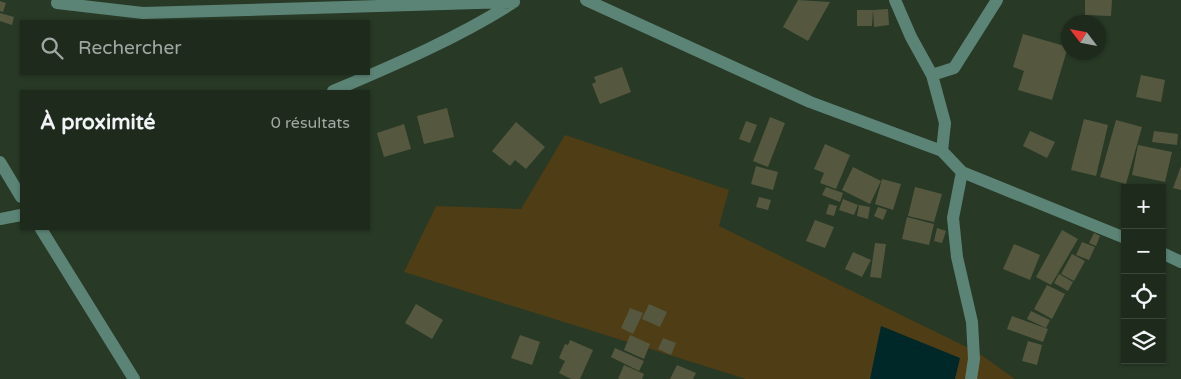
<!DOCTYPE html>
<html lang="fr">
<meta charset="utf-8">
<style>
body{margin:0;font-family:"Varela Round",sans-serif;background:#263325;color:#f1f3f6}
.controls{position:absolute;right:15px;bottom:15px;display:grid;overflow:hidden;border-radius:0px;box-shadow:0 1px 4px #0004}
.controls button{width:45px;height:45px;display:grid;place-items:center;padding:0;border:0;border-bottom:1px solid #3c473b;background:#1e2b1c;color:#f1f3f6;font:25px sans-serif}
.compass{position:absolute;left:1061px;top:15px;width:45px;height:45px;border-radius:50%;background:#1e2b1c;box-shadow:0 1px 4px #0004;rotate:302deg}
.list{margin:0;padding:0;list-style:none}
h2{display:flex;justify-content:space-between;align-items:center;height:65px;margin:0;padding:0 20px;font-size:21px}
h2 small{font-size:16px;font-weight:400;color:#a1a7a3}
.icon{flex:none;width:28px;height:28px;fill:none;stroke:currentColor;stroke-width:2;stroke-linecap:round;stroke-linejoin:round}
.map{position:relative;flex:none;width:1181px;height:379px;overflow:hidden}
.search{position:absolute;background:#1e2b1c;box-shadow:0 1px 4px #0004;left:20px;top:20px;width:350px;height:55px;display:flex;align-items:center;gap:12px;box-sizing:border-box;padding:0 18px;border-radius:0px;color:#a1a7a3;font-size:19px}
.panel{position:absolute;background:#1e2b1c;box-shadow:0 1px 4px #0004;left:20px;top:90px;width:350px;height:140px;border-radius:0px}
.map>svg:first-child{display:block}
</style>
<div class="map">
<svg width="1181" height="379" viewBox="0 0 1181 379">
<rect width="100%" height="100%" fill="#283926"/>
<path fill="#4e3d15" d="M 565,135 L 729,190 L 719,226 L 977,352 L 1015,379 L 746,379 L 404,272 L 436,206 L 521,209 Z"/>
<path fill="#002829" d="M 881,326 L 960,358 L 955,379 L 870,379 Z"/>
<path fill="#55583f" d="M 798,0 L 830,2 L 808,41 L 783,27 Z
M 1085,0 L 1112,0 L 1111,16 L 1085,15 Z
M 0,1 L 6,3 L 3,12 L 0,11 Z
M 888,9 L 889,25 L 874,27 L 873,10 Z
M 857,10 L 873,10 L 872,26 L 857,26 Z
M 0,13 L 14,17 L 12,25 L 0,21 Z
M 1023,34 L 1068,47 L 1052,100 L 1018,90 L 1024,71 L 1013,67 Z
M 622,67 L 631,92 L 600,104 L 592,84 L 596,82 L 594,77 Z
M 1141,75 L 1165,80 L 1161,102 L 1136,97 Z
M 447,108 L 454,137 L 424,144 L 417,116 Z
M 770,117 L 785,123 L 768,167 L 753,161 Z
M 1084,119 L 1108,125 L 1096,176 L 1071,170 Z
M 1116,120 L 1142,127 L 1126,184 L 1100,177 Z
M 746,121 L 757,125 L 750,143 L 739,139 Z
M 516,122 L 545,147 L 526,169 L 515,160 L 510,166 L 492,151 Z
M 404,124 L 411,149 L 384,157 L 377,133 Z
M 1030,131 L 1055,142 L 1047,158 L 1023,146 Z
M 1154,131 L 1178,134 L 1177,145 L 1152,142 Z
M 825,144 L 850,155 L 836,189 L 820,183 L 824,173 L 814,169 Z
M 1138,145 L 1172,152 L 1165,182 L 1132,175 Z
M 756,166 L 778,172 L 773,190 L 751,184 Z
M 1181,166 L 1181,190 L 1173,188 Z
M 853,167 L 881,181 L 870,204 L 842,190 Z
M 882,179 L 901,184 L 893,210 L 875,204 Z
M 826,187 L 843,193 L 840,202 L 822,195 Z
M 915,187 L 942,194 L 934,222 L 908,216 Z
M 759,197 L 771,200 L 768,210 L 756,207 Z
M 843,199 L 858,205 L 854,215 L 839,210 Z
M 829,204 L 837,206 L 834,216 L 826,214 Z
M 859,205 L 870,207 L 868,219 L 857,216 Z
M 878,207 L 887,210 L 883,220 L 874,216 Z
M 907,217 L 934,224 L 929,245 L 902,239 Z
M 815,220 L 834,227 L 825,248 L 806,241 Z
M 937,228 L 946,231 L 942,243 L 934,241 Z
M 1062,230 L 1078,239 L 1051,285 L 1036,277 Z
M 1094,233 L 1100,236 L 1096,246 L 1089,243 Z
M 1082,242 L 1095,247 L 1089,260 L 1076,255 Z
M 875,243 L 886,244 L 881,278 L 870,277 Z
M 1014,244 L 1040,255 L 1030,280 L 1003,269 Z
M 853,252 L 871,260 L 862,277 L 845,269 Z
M 1072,254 L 1085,261 L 1074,281 L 1061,274 Z
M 1059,274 L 1073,282 L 1068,291 L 1054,283 Z
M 1047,285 L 1065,294 L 1052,319 L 1034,309 Z
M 416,304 L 443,320 L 432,339 L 405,323 Z
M 649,304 L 667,312 L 660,327 L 642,319 Z
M 630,308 L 643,313 L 633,334 L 621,328 Z
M 1031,311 L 1050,320 L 1046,328 L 1027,319 Z
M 1012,316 L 1048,329 L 1043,342 L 1007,329 Z
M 520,335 L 540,342 L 532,365 L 511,358 Z
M 630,335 L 650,344 L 644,359 L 624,350 Z
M 663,338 L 676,343 L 671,355 L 658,349 Z
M 570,340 L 593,350 L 580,379 L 571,379 L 559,373 L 565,361 L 559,358 L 565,344 L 568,345 Z
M 1028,341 L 1042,345 L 1037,365 L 1022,361 Z
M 615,348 L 644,361 L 639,371 L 611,357 Z
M 624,365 L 644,374 L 642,379 L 618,379 Z
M 677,365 L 696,373 L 693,379 L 670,379 Z"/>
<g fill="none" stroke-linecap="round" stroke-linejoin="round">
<path stroke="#5c8476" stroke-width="12" d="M 586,0 L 810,102 L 942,151 L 962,172 L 1125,238
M 895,0 L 911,37 L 932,75 L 945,123 L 942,151
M 57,3 L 143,13 L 514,2
M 932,75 L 954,68 L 997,0
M 333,91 C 394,65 458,38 514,2
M 0,162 L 21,197
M 962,172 L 953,218 L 957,257 L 972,322 L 974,359 L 971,379
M 0,219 L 21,215
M 41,229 L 134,379
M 1162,253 L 1181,262"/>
</g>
</svg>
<div class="controls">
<button>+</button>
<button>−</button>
<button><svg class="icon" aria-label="locate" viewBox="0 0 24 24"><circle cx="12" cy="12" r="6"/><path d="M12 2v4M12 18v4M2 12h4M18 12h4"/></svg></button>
<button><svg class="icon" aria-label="layers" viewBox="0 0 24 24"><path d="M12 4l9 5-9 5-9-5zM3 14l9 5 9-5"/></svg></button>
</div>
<svg class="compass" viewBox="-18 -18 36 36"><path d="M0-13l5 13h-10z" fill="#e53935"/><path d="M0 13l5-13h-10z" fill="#a1a7a3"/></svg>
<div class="search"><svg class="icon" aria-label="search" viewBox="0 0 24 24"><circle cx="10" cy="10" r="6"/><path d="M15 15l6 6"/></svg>Rechercher</div>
<section class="panel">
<h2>À proximité<small>0 résultats</small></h2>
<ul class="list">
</ul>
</section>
</div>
